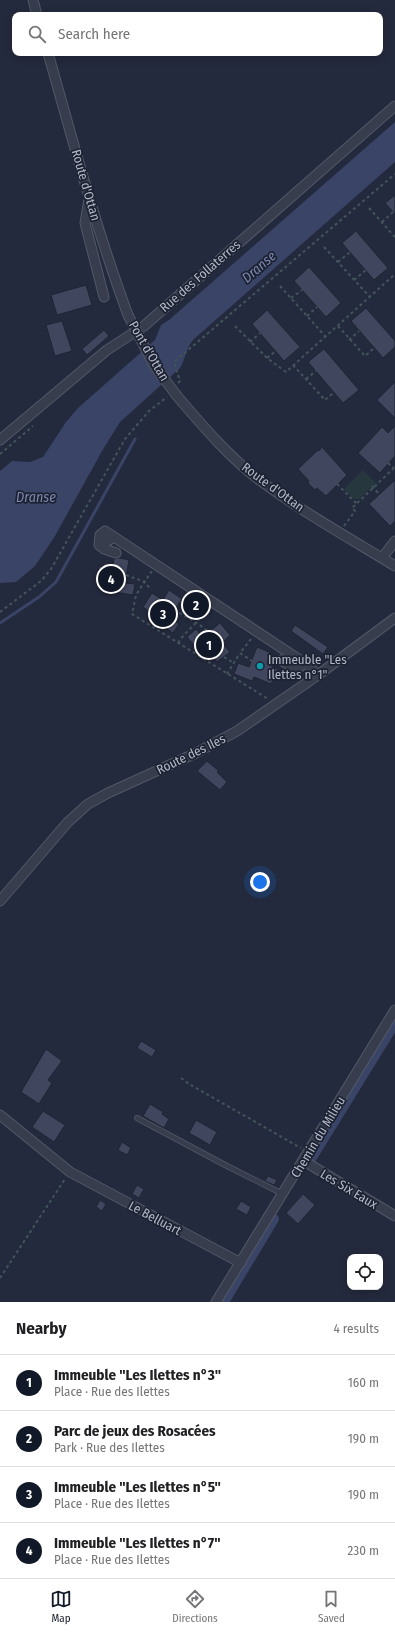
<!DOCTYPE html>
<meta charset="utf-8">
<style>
body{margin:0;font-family:"Fira Sans Condensed",sans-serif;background:#f2f2f2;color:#202124}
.controls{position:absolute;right:12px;bottom:12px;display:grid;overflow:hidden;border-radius:8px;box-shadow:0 2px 10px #0003}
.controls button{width:36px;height:36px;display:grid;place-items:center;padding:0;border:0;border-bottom:1px solid #e0e0e0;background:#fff;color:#202124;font:20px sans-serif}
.you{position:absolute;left:260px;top:882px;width:14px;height:14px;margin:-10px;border:3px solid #fff;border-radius:50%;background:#1a73e8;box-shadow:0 0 0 6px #1a73e833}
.badge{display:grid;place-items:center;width:26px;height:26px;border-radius:50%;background:#111827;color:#fff;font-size:13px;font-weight:700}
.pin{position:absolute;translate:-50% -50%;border:2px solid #fff;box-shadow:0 1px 4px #0006}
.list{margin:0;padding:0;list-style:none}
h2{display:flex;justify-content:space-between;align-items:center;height:52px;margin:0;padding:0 16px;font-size:17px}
h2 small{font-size:13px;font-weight:400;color:#757577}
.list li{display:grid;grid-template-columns:26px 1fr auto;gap:12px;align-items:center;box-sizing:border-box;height:56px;padding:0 16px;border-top:1px solid #e0e0e0}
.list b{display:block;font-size:15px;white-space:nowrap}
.list p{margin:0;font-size:13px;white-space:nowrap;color:#757577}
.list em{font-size:13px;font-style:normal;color:#757577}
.icon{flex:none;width:22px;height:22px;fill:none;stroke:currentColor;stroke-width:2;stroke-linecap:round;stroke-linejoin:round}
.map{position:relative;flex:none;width:395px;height:1302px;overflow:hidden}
.search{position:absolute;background:#fff;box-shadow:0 2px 10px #0003;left:12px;right:12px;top:12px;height:44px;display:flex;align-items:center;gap:10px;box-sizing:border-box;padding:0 14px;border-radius:8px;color:#757577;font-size:15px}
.sheet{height:276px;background:#fff}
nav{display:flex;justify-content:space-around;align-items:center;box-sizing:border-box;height:56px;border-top:1px solid #e0e0e0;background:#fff;font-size:11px;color:#757577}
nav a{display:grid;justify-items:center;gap:2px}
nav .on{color:#111827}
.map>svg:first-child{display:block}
</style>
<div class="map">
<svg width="395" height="1302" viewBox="0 0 395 1302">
<rect width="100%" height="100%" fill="#242a3d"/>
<path fill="#26373e" d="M 363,470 L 376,483 L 359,499 L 354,499 L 344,489 Z
M 194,599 L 206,607 L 201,614 L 186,611 Z"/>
<path fill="#394466" d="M 395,122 L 395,162 L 194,339 C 186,347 186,358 180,368 L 120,422 L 102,451 L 55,536 L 35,566 L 16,582 L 0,583 L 0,471 L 12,461 L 30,462 L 43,457 L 66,422 L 78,408 L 155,340 L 161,325 L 169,320 Z"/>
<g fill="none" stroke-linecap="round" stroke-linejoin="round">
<path stroke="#394466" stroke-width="3" d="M 0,623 L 39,597 L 56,582 L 135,439"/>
<path stroke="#394466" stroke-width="10" d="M 311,1159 L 395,1023
M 224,1302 L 274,1219"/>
</g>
<path fill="#40465d" stroke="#1f2434" d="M 395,195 L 395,214 L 385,203 Z
M 356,231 L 388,268 L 374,280 L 342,243 Z
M 309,267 L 341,303 L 326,317 L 294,281 Z
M 86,285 L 92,305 L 57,315 L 51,295 Z
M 366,308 L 395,341 L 395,347 L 383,358 L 351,321 Z
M 267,310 L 300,347 L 284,361 L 252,324 Z
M 62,321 L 72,351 L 55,356 L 46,325 Z
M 104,330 L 109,336 L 87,355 L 82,349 Z
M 324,349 L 359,390 L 343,403 L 308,362 Z
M 395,382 L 395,418 L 377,400 Z
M 395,426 L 395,456 L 380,473 L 358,453 L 382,427 L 388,433 Z
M 322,447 L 347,475 L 326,496 L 317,488 L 315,490 L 308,483 L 309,481 L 298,469 L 318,450 L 319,451 Z
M 395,480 L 395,521 L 390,526 L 369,504 Z
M 119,558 L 129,560 L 125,583 L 135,584 L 133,595 L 114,592 L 115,586 L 97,583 L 99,566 L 112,569 L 114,559 Z
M 169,590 L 182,599 L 170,617 L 179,624 L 173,633 L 156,622 L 159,618 L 143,607 L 152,593 L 163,600 Z
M 220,623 L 230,635 L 222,643 L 230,652 L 217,662 L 205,648 L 200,652 L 187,637 L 196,629 L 203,637 Z
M 295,625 L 328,647 L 323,654 L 291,631 Z
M 257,647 L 271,653 L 267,664 L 278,669 L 271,684 L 254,677 L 252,681 L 234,674 L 238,663 L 249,667 Z
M 207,761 L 219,771 L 217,772 L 227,782 L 220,790 L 197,771 Z
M 141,1041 L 156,1050 L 152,1057 L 137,1048 Z
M 46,1049 L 62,1061 L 48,1080 L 52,1083 L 39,1104 L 21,1092 Z
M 150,1104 L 163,1112 L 162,1114 L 169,1119 L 164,1128 L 143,1116 Z
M 43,1111 L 65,1125 L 54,1142 L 32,1127 Z
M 196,1120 L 217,1132 L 210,1145 L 189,1133 Z
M 122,1142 L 131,1148 L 127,1155 L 118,1150 Z
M 268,1176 L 277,1180 L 274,1185 L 265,1181 Z
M 137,1185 L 144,1189 L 139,1198 L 132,1194 Z
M 303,1194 L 315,1205 L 298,1224 L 286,1213 Z
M 100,1200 L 106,1204 L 102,1211 L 96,1207 Z
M 241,1201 L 251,1207 L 247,1215 L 236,1209 Z"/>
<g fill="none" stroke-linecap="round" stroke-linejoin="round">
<g stroke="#535868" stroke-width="6">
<path id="service" d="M 137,1118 L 227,1166 L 283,1194"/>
</g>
<g stroke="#535868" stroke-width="11">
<path id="minor" d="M 33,0 L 37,15
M 48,53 C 73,141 96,229 128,315
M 89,199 L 85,223 L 104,297
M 177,396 C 202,425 227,455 258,479 C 301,511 349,538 395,566
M 0,440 L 107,350 L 144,326 L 395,106
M 104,532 L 100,535 L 99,545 L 104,549 L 116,553
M 114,537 L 106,542 L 105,531 L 306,664 L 318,675
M 382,558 L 395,541
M 281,660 L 295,669 L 300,667 L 303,662
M 0,901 L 68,822 L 88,804 L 108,793 L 196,753 L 237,731 L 318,675 L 395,618
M 0,1115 L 70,1172 L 241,1263
M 304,1161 L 395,1216
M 216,1302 L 395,1010"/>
</g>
<path stroke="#43545b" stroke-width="2" stroke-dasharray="3 3" stroke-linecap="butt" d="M 369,208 L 395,237
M 382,222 L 393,212
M 324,247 L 370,297
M 338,262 L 350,252
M 354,280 L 366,270
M 280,286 L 325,336
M 291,298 L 302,290
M 307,316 L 317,307
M 235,326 L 267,358 L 286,372 L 395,274
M 338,326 L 365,356 L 374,348
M 349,340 L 359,331
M 250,342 L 260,333
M 267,358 L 276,351
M 293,365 L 325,400 L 334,392
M 306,379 L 316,371
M 178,383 L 180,381 L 174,362 L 395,174
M 0,454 L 33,426
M 388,463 L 394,468
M 337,484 L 356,503
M 372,486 L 380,495
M 344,526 L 355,511 L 352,508 L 395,467
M 152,573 L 151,572 L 136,595 L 132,614 L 268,699
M 126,575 L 145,582 L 151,590
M 174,610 L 197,623 L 209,632
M 0,612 L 41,581 L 51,569 L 125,439 L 149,411 L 167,397
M 251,639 L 240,653 L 252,661
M 178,643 C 186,630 200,622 206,609
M 224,657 L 234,663
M 227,674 L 240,653
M 181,1078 L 189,1084 L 301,1148
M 0,1278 L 65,1179"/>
<use href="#service" stroke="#373d4d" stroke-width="4.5"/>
<use href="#minor" stroke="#373d4d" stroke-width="9"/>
<g stroke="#535868" stroke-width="11" stroke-linecap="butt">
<path id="minor-bridge" d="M 128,315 L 154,365 L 177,396"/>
</g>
<use href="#minor-bridge" stroke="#373d4d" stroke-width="9"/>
</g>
<circle fill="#0f9aa8" stroke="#1d2232" stroke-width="1.5" cx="260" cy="666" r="4"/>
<g text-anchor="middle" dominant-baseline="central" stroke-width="3.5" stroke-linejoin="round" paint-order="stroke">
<g font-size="13" fill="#b3b8c8" stroke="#1d2232">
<text transform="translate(86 185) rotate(74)">Route d'Ottan</text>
<text transform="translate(200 276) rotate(-41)">Rue des Follaterres</text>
<text transform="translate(149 351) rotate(60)">Pont d'Ottan</text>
<text transform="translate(273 487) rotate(36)">Route d'Ottan</text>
<text transform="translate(191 754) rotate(-26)">Route des Iles</text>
<text transform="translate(318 1137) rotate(-59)">Chemin du Milieu</text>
<text transform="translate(349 1189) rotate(31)">Les Six Eaux</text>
<text transform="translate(155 1218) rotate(28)">Le Belluart</text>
</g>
<g font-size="13" fill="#b3b8c8" stroke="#1d2232" text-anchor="start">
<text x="268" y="659">Immeuble "Les<tspan x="268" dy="15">Ilettes n°1"</tspan></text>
</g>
<g font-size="14" font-style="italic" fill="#7b88b0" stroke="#1d2232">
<text transform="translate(259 267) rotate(-41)">Dranse</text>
<text x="36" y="497">Dranse</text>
</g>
</g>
</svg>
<div class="controls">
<button><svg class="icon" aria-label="locate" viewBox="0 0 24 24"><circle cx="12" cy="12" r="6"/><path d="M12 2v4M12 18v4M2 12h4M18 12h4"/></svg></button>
</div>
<div class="you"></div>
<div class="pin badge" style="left:209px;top:645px">1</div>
<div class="pin badge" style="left:196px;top:605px">2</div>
<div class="pin badge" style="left:163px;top:614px">3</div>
<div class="pin badge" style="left:111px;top:579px">4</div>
<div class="search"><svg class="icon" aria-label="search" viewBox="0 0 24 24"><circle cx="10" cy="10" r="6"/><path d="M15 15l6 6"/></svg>Search here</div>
</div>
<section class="sheet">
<h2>Nearby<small>4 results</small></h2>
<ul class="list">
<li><span class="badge">1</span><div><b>Immeuble &quot;Les Ilettes n°3&quot;</b><p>Place · Rue des Ilettes</p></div><em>160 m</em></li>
<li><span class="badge">2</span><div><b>Parc de jeux des Rosacées</b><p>Park · Rue des Ilettes</p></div><em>190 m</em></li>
<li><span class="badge">3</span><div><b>Immeuble &quot;Les Ilettes n°5&quot;</b><p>Place · Rue des Ilettes</p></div><em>190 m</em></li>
<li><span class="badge">4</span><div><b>Immeuble &quot;Les Ilettes n°7&quot;</b><p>Place · Rue des Ilettes</p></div><em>230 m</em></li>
</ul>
</section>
<nav>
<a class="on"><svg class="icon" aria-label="map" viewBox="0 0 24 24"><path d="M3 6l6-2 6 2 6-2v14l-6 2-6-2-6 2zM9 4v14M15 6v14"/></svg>Map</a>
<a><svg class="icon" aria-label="directions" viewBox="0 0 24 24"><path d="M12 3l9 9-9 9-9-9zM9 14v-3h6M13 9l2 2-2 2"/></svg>Directions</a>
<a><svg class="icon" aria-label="saved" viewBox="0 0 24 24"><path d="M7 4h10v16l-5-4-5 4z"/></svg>Saved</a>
</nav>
